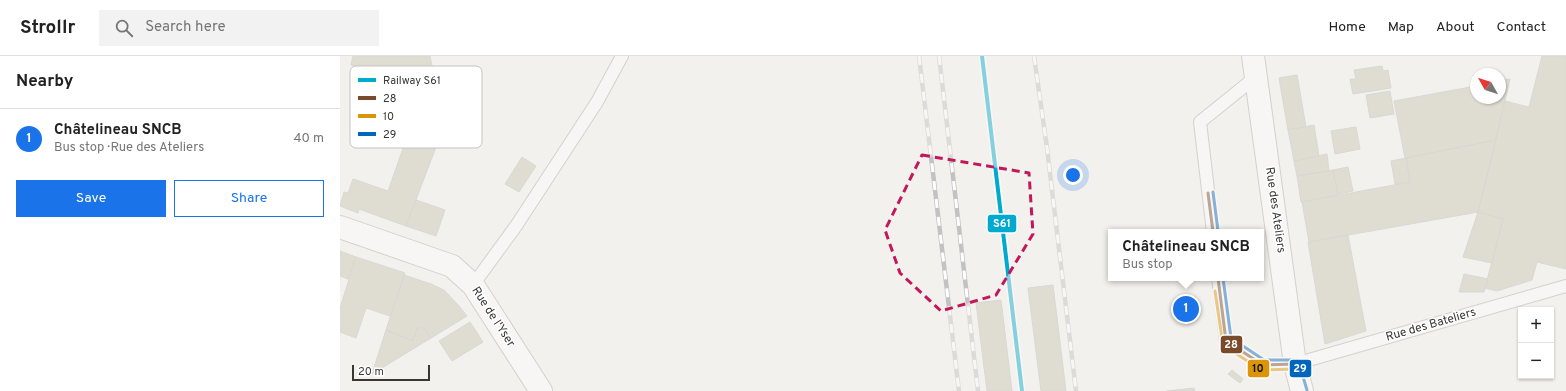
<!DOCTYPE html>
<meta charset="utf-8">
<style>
body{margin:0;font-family:Overpass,sans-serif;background:#f2f2f2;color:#222}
.controls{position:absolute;right:12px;bottom:12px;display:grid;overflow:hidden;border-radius:0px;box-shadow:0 1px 3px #0004}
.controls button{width:36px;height:36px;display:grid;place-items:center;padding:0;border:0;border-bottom:1px solid #e0e0e0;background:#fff;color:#222;font:20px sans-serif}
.compass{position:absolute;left:1130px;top:12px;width:36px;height:36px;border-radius:50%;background:#fff;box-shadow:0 1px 3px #0004;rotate:309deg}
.scale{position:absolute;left:12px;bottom:10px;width:78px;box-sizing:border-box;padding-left:4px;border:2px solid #373735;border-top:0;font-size:11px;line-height:14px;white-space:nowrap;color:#373735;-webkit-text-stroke:3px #fff;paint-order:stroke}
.you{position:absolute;left:733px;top:119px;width:14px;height:14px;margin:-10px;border:3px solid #fff;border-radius:50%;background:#1a73e8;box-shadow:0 0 0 6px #1a73e833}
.badge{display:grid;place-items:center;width:26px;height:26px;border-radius:50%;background:#1a73e8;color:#fff;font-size:13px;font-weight:700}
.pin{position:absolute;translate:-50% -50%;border:2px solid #fff;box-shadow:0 1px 4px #0006}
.popup{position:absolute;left:768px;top:173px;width:156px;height:52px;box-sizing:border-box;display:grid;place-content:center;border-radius:0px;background:#fff;filter:drop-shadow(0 1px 3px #0005);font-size:13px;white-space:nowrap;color:#767676}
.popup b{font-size:15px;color:#222}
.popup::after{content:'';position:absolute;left:50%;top:100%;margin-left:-8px;border:8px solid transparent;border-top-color:#fff}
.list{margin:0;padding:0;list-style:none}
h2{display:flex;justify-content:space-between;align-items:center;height:52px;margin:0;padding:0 16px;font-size:17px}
h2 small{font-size:13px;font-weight:400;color:#767676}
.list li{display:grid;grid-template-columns:26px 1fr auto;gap:12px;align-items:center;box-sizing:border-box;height:60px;padding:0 16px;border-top:1px solid #e0e0e0}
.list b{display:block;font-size:15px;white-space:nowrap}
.list p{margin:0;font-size:13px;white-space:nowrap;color:#767676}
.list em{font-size:13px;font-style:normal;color:#767676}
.actions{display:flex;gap:8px;padding:12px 16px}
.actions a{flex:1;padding:9px 0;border:1px solid #1a73e8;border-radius:0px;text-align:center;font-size:14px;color:#1a73e8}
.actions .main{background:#1a73e8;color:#fff}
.icon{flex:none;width:22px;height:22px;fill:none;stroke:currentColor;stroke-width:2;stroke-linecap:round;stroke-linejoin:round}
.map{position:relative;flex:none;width:1226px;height:335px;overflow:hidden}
header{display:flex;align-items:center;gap:24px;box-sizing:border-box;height:56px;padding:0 20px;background:#fff;border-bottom:1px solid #e0e0e0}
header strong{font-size:19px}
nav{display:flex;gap:22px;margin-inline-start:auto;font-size:14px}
.search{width:280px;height:36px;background:#f2f2f2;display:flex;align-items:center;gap:10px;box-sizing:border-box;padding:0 14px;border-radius:0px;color:#767676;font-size:15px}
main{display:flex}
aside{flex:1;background:#fff}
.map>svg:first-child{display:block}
</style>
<header>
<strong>Strollr</strong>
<div class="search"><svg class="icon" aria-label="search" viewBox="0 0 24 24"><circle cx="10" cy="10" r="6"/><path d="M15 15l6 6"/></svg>Search here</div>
<nav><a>Home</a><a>Map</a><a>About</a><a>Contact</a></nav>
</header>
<main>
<aside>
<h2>Nearby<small></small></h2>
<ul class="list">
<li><span class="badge">1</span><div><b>Châtelineau SNCB</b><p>Bus stop · Rue des Ateliers</p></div><em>40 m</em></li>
</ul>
<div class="actions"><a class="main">Save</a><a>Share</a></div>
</aside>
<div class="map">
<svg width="1226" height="335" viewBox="0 0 1226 335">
<rect width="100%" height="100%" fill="#f2f1ed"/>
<path fill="#c8c6af" stroke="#bab9b7" d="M 13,0 L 90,0 L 92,10 L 71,14 L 72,24 L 11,9 Z
M 1202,0 L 1226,0 L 1226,213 L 1197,206 L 1192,224 L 1157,235 L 1145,232 L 1163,163 L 1138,156 L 1165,45 L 1189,51 Z
M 1042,10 L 1043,15 L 1048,14 L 1051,32 L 1013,38 L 1010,23 L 1016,23 L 1014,14 Z
M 957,19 L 966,71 L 948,74 L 939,22 Z
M 1170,23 L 1156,84 L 1065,102 L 1054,45 L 1136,30 L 1136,42 L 1160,42 L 1160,25 Z
M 1050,35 L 1054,58 L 1030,62 L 1026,39 Z
M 974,69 L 979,100 L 954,105 L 948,74 Z
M 1016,71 L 1020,93 L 995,98 L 991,75 Z
M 67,81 L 96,91 L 66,170 L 19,153 L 18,157 L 0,150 L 4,136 L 8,137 L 13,123 L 48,135 Z
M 1156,84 L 1138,156 L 969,186 L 962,146 L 1070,126 L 1066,102 Z
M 987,98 L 989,115 L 957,120 L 954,105 Z
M 182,101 L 196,110 L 179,136 L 165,128 Z
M 1066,102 L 1070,126 L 1055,128 L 1051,105 Z
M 1008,111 L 1013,135 L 998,138 L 993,114 Z
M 993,114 L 998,139 L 961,146 L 957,120 Z
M 76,144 L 105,154 L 96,180 L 66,170 Z
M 1138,156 L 1163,163 L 1152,207 L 1123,201 Z
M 1008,179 L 1026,275 L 985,288 L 968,186 Z
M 0,195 L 16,201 L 8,223 L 0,220 Z
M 16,201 L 65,217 L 50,260 L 26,252 L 16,282 L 0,276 L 0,252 Z
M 1124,218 L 1148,223 L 1144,236 L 1119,236 Z
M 64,219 L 91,228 L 104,234 L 119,250 L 127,260 L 91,282 L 86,274 L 83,272 L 77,272 L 73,285 L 46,274 Z
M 713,229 L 726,335 L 701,335 L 688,232 Z
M 661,244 L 672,335 L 647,335 L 636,247 Z
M 130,266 L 143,286 L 112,305 L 99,285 Z
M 77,272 L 86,274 L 91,282 L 32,318 L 46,274 L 73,285 Z
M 892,314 L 903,323 L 900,327 L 888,318 Z
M 854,332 L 855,335 L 826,335 Z"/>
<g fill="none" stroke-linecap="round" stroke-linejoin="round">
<g stroke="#ababa8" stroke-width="14">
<path id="lane" d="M 873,176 L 860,66 L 917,20
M 878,222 L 886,285 L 923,309 L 955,308 L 1226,230
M 133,229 L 176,170 L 257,46 L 282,0"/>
</g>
<g stroke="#ababa8" stroke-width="24">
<path id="street" d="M 0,171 L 112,210 L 133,229 L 201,335"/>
</g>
<g stroke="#ababa8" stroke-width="24">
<path id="secondary" d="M 913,0 L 955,308 L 962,335"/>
</g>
<use href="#lane" stroke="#fdfdfc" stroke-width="12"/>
<use href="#street" stroke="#fdfdfc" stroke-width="22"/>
<use href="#secondary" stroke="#fdfdfc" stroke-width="22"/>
<g stroke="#c2c2c2" stroke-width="4.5">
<path id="rail" d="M 579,0 L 619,335
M 599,0 L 638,335
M 694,0 L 707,92 L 736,335"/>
</g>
<use href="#rail" stroke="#fff" stroke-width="3" stroke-dasharray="9" stroke-linecap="butt"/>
<g stroke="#fff" stroke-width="6">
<path id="bus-1" d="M 868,137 L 873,176
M 878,222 L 886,285 L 923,309 L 955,308"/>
</g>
<g stroke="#fff" stroke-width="6">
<path id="bus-2" d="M 875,235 L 883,289 L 921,314 L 955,313"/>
</g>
<g stroke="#fff" stroke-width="6">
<path id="bus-3" d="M 873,136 L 878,175
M 883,222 L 891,282 L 924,304 L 958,304 L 967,334"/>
</g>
<use href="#bus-1" stroke="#7a4b2a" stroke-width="3"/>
<use href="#bus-2" stroke="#da9508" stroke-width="3"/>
<use href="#bus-3" stroke="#0065bd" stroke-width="3"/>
<g stroke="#fff" stroke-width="7">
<path id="rail-1" d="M 642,0 L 682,335"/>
</g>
<use href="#rail-1" stroke="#00a9ce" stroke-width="4"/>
</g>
<path d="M0 0H1226V335H0ZM 582,99 L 689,117 L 693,178 L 656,239 L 601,255 L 560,217 L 545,174 Z" fill="#f2f1ed" fill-opacity=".55" fill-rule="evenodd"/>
<path fill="none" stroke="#c2185b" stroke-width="3" stroke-dasharray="8 5" stroke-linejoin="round" d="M 582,99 L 689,117 L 693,178 L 656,239 L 601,255 L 560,217 L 545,174 Z"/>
<g text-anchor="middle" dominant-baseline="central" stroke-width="3" stroke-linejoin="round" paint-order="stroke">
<g font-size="12" fill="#373735" stroke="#fff">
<text transform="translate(935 154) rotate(82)">Rue des Ateliers</text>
<text transform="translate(153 261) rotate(57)">Rue de l'Yser</text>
<text transform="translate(1091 269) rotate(-16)">Rue des Bateliers</text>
</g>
</g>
<rect x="10" y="10" width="132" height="82" rx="6" fill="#fff" stroke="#c3c3c2" stroke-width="1"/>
<rect x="18" y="22" width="18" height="4" fill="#00a9ce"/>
<rect x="18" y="40" width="18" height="4" fill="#7a4b2a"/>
<rect x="18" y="58" width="18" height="4" fill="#da9508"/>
<rect x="18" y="76" width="18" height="4" fill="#0065bd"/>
<g font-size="11" fill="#373735">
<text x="43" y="28">Railway S61</text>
<text x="43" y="46">28</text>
<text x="43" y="64">10</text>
<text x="43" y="82">29</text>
</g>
<g stroke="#fff" stroke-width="1.5">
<rect x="647" y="158" width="30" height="19" rx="4" fill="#00a9ce"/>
<rect x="880" y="279" width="23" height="19" rx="4" fill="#7a4b2a"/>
<rect x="949" y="303" width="23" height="19" rx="4" fill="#0065bd"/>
<rect x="907" y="303" width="23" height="19" rx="4" fill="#da9508"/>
</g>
<g font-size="11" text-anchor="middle" font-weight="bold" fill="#fff">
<text x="662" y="171">S61</text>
<text x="891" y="292">28</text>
<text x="960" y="316">29</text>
</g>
<g font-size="11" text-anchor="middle" font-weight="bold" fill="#111">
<text x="918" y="316">10</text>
</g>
</svg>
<div class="controls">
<button>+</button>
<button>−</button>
</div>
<svg class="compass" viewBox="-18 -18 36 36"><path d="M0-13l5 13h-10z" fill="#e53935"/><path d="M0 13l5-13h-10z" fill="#767676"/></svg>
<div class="scale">20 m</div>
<div class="you"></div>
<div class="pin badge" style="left:846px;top:253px">1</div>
<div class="popup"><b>Châtelineau SNCB</b>Bus stop</div>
</div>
</main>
